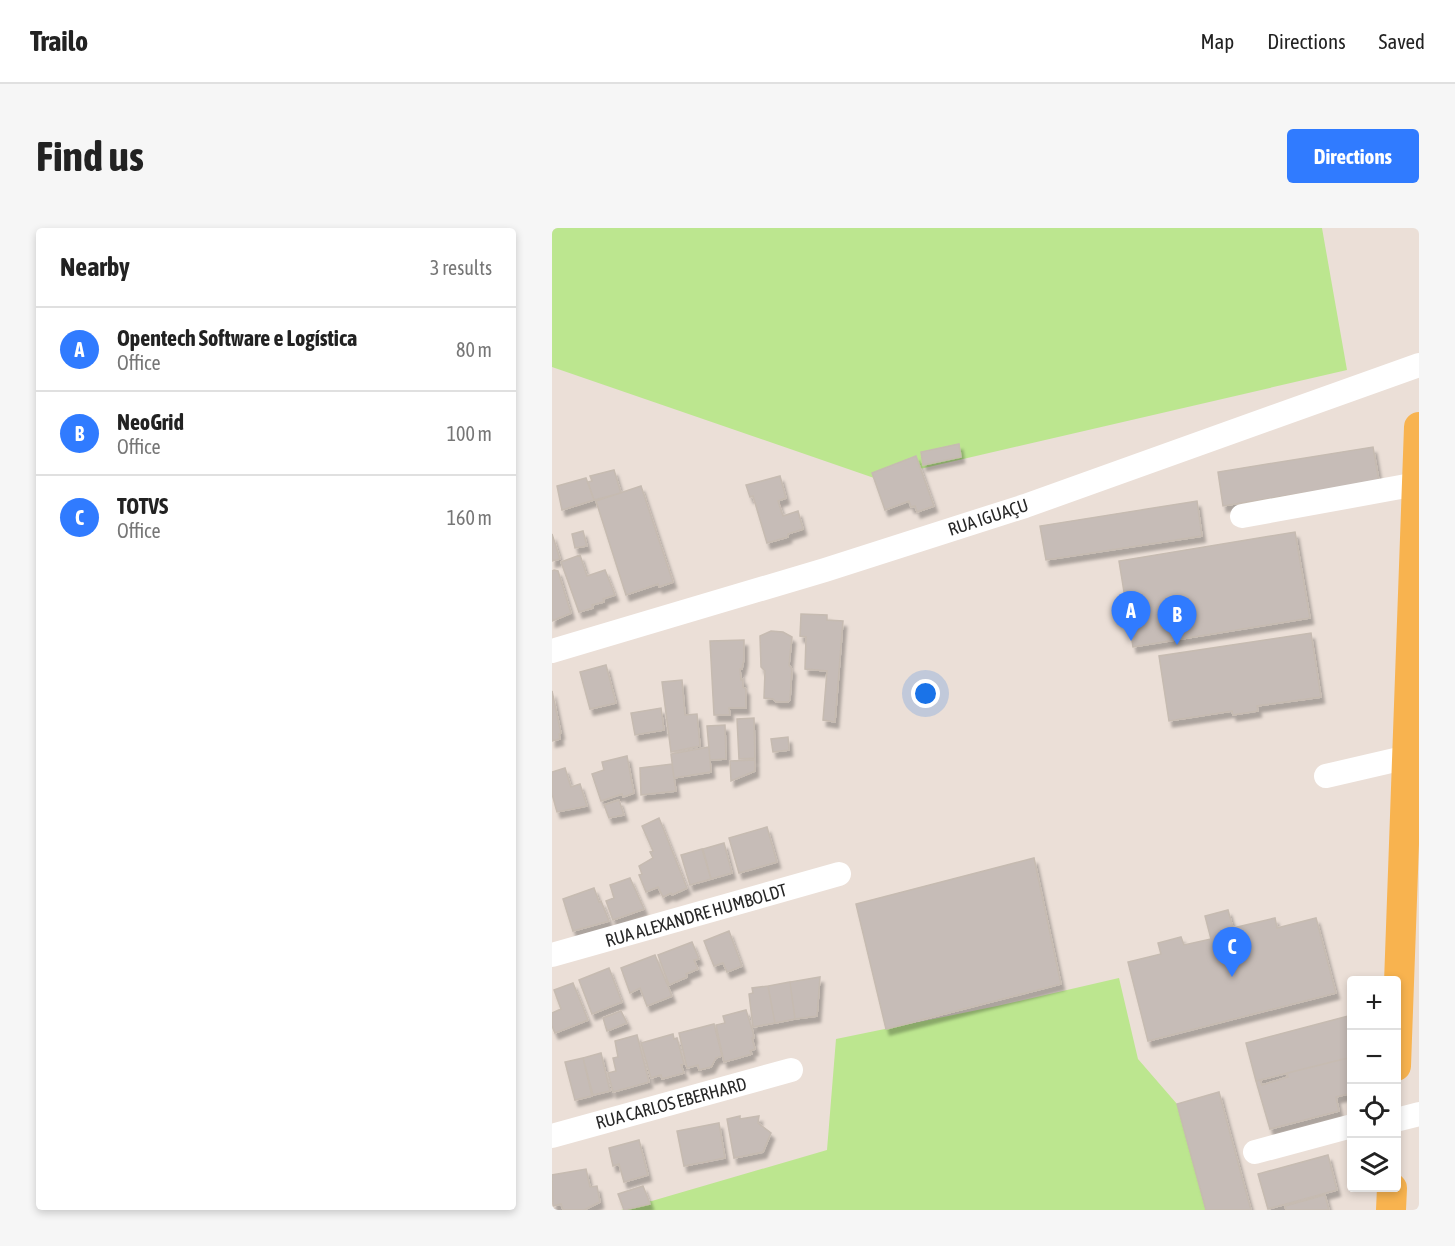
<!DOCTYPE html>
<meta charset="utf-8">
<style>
body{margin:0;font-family:"Asap Condensed",sans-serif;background:#f6f6f6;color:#222}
.controls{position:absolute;right:18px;bottom:18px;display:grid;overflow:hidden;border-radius:6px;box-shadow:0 3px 9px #0003}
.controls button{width:54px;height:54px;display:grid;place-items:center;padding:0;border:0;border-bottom:2px solid #e0e0e0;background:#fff;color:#222;font:30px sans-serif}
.you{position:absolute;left:374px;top:466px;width:21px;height:21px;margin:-15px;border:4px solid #fff;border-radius:50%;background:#1a73e8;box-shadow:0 0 0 9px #1a73e833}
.badge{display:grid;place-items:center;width:39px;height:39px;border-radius:50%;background:#307bff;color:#fff;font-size:20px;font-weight:700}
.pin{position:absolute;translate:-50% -50px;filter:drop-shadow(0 2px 3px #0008)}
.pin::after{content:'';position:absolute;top:32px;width:21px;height:18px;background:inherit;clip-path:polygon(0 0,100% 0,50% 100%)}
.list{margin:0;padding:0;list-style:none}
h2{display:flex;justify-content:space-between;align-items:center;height:78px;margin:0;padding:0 24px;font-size:26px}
h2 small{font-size:20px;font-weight:400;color:#767676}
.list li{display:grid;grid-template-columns:39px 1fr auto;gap:18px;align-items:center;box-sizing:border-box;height:84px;padding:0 24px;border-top:2px solid #e0e0e0}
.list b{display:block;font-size:22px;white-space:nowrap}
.list p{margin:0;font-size:20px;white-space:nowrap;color:#767676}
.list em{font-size:20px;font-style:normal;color:#767676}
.icon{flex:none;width:33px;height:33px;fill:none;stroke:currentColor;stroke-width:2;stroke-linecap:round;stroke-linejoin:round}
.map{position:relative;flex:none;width:867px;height:982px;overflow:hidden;border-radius:6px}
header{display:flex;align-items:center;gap:36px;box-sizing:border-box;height:84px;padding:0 30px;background:#fff;border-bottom:2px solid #e0e0e0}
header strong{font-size:28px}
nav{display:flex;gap:33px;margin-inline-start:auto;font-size:21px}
.intro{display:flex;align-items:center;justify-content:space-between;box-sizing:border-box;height:144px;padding:0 36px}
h1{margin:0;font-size:42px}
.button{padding:15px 27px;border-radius:6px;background:#307bff;color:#fff;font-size:21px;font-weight:700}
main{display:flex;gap:36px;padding:0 36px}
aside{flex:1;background:#fff;border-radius:6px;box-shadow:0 3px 9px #0003}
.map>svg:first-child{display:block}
</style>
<header>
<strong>Trailo</strong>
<nav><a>Map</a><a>Directions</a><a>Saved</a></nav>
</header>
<div class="intro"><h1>Find us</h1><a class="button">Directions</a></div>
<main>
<aside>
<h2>Nearby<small>3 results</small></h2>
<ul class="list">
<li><span class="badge">A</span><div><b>Opentech Software e Logística</b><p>Office</p></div><em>80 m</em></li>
<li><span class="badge">B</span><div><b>NeoGrid</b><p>Office</p></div><em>100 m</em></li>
<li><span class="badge">C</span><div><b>TOTVS</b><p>Office</p></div><em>160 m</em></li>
</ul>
</aside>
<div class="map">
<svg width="867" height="982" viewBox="0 0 867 982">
<defs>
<filter id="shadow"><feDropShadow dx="3.5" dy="6" stdDeviation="1.5" flood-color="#0004"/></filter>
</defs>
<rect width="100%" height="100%" fill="#ebdfd7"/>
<path fill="#bce68f" d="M 0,0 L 770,0 L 795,142 L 325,251 L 0,139 Z
M 567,750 L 586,831 L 625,876 L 654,982 L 69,982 L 275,922 L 284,811 L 445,778 Z"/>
<path fill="#c6bcb7" stroke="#c6bbb1" stroke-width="1.5" filter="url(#shadow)" d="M 407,216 L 409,229 L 371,237 L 369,224 Z
M 821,219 L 827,253 L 671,278 L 666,244 Z
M 364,228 L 382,278 L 365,284 L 363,278 L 359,279 L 357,273 L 333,282 L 320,245 Z
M 62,242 L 69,265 L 42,272 L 36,254 L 40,253 L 38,248 Z
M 228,248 L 234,270 L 226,273 L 231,288 L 246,283 L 251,301 L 236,306 L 236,309 L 215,315 L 201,268 L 198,269 L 194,257 Z
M 34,250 L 42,272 L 10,282 L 5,258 Z
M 89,258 L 121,354 L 107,359 L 106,356 L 74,367 L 44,273 Z
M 645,273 L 650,308 L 494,332 L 488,298 Z
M 31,303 L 35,318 L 23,320 L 20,306 Z
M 743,304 L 758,390 L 581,419 L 567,333 Z
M 0,306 L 8,331 L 0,333 Z
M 28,327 L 35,348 L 53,342 L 63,367 L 51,371 L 52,374 L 40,377 L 41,380 L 27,384 L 9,334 Z
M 2,342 L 6,343 L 19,385 L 0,393 L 0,343 Z
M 249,386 L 275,387 L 275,392 L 291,393 L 283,494 L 271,492 L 275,443 L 253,441 L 254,409 L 248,408 Z
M 219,403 L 231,404 L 240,409 L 237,437 L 240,441 L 238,472 L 236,474 L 224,474 L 221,471 L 212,470 L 213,443 L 209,439 L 208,408 Z
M 759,405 L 769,469 L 705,478 L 706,483 L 681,487 L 680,483 L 617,493 L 607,428 Z
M 192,412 L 192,431 L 190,441 L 188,441 L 189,452 L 191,451 L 191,459 L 194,461 L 194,480 L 177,480 L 178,487 L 162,487 L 158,413 Z
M 54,437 L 64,475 L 38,481 L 28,444 Z
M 130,452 L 133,487 L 145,486 L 148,518 L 119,524 L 110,454 Z
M 0,463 L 9,505 L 7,506 L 8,511 L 0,513 Z
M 109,480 L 112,502 L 83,507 L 79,485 Z
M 202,490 L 203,530 L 187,531 L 185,491 Z
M 173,497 L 174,531 L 158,532 L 155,498 Z
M 236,509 L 237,522 L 221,524 L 219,511 Z
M 157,519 L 159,544 L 122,550 L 119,526 Z
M 75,528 L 82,565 L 71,569 L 70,566 L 49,573 L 40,546 L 52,542 L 50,534 Z
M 203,532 L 203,543 L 179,553 L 178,533 Z
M 120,536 L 124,563 L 89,567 L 88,540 Z
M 13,540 L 19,559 L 28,556 L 35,578 L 5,584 L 0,566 L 0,544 Z
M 67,572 L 72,587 L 57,590 L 52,577 Z
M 107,590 L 135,660 L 120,667 L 119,665 L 111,669 L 106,659 L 94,664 L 87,647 L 90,646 L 87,638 L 101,630 L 98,624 L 101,623 L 90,598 Z
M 215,599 L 225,634 L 187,645 L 177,610 Z
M 172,615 L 180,645 L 159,651 L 151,621 Z
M 150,621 L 159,651 L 138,657 L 129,627 Z
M 482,630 L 509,756 L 334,801 L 304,676 Z
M 78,650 L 92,681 L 61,692 L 54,673 L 62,670 L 58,657 Z
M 42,660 L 47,674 L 49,673 L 57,693 L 21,703 L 11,671 Z
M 676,682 L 681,700 L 723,690 L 725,700 L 764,690 L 784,765 L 596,813 L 576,734 L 609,726 L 606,715 L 629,709 L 632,717 L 659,711 L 653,688 Z
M 177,703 L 190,738 L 175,744 L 171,735 L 162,738 L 152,713 Z
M 140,714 L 147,731 L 142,732 L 146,741 L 134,746 L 135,749 L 117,757 L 106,727 Z
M 103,727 L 120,768 L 95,778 L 88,760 L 78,765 L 69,740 Z
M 57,740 L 70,774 L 40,786 L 27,752 Z
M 268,749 L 265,788 L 243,791 L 238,754 Z
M 238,754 L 243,791 L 223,795 L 216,758 Z
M 21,755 L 36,792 L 3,805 L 0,798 L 0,785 L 9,781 L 2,762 Z
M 216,758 L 223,795 L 201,799 L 197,766 L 201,765 L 200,760 Z
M 194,782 L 201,804 L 202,810 L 200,810 L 203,821 L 198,823 L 200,826 L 172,834 L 164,797 L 173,795 L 171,788 Z
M 69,783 L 75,795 L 55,803 L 51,790 Z
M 800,787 L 800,829 L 704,853 L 694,815 Z
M 162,796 L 170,828 L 164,830 L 159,839 L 147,842 L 146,837 L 135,840 L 127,805 Z
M 121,806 L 122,811 L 125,810 L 132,836 L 129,837 L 132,845 L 110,851 L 109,847 L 99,850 L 89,815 Z
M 85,807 L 97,854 L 61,864 L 56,845 L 64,843 L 61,830 L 66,829 L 63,813 Z
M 49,825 L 58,863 L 41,867 L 31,830 Z
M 800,829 L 800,865 L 784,869 L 787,883 L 718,901 L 704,853 L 708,852 L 710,857 L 736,849 L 735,845 Z
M 31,830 L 40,868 L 23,872 L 13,834 Z
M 667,864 L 675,894 L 699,982 L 654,982 L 625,876 Z
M 188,888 L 188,891 L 207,888 L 206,895 L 219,905 L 211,924 L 182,930 L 175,891 Z
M 167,895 L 173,930 L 132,938 L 125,903 Z
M 87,912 L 96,947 L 72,954 L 67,936 L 61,938 L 57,920 Z
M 776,927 L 785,962 L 716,981 L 706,946 Z
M 34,941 L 38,959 L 45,958 L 48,974 L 32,982 L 11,982 L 9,976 L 1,978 L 0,947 Z
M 91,958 L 98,976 L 72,982 L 66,966 Z
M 773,967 L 777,982 L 734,982 L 733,978 Z"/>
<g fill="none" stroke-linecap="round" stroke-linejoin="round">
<path stroke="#fff" stroke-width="24" d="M 690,288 L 865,256
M 0,423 L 273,342 L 473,278 L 867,137
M 774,548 L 856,529
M 0,727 L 287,646
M 844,892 L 867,886
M 0,908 L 239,842
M 703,924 L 800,898"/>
<path stroke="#f8b34f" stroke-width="30" d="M 844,838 L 867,199
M 839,982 L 840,960"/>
</g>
<g text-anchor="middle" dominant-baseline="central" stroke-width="4.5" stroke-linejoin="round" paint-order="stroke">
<g font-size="18" fill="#272727" stroke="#fff">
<text transform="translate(436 289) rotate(-18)">RUA IGUAÇU</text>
<text transform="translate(144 687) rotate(-16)">RUA ALEXANDRE HUMBOLDT</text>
<text transform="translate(119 875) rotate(-15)">RUA CARLOS EBERHARD</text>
</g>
</g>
</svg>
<div class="controls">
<button>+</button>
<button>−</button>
<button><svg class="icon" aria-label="locate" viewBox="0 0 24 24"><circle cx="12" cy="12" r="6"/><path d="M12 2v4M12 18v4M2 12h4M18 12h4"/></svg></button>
<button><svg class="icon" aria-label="layers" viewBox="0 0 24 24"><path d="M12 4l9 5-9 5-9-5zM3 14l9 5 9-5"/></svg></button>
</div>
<div class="you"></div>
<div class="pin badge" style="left:579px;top:413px">A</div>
<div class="pin badge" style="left:625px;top:417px">B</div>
<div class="pin badge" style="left:680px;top:749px">C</div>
</div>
</main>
